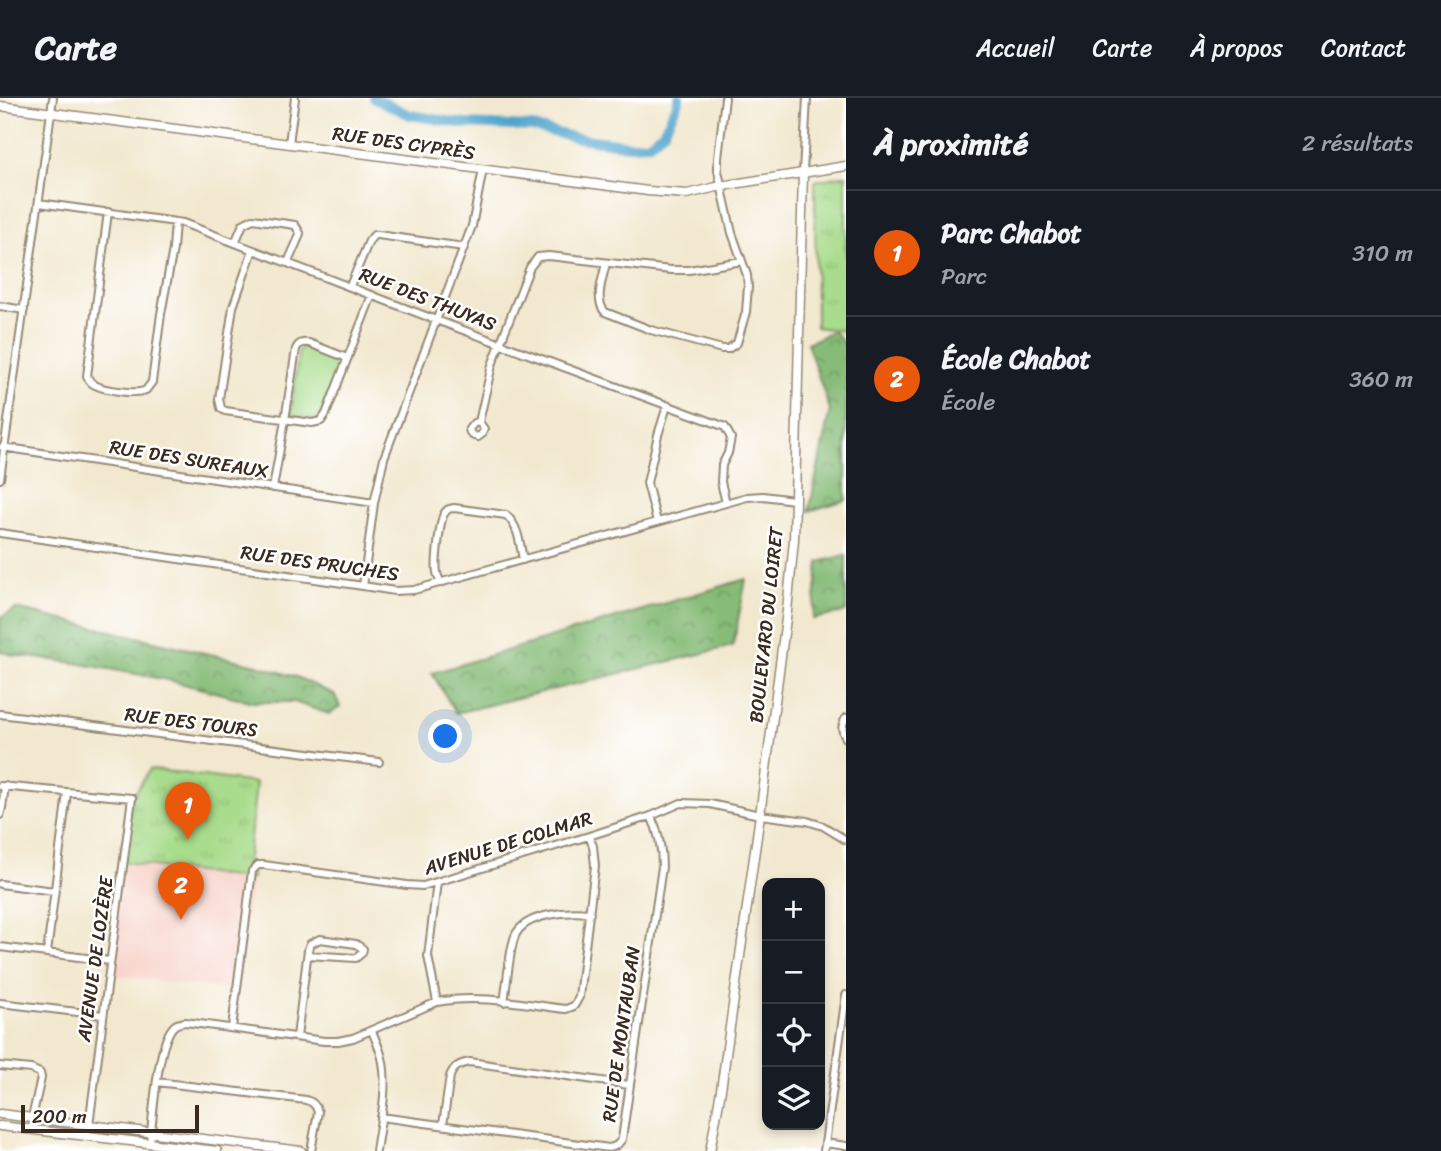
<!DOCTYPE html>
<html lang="fr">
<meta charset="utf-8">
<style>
body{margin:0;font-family:Sriracha,sans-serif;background:#242831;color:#f1f3f6}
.controls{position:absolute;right:21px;bottom:21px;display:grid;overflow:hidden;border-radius:14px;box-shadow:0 4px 10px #0003}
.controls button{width:63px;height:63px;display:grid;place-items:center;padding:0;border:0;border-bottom:2px solid #363941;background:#171b24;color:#f1f3f6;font:35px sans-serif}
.scale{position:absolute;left:21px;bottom:18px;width:178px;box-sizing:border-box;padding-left:7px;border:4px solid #3b2a1e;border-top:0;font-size:19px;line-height:24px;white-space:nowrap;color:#3b2a1e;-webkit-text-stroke:5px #fff;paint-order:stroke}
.you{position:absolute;left:446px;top:639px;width:24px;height:24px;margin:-18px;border:5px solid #fff;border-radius:50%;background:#1a73e8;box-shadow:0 0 0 10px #1a73e833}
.badge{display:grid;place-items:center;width:46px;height:46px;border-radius:50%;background:#ea580c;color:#fff;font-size:23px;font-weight:700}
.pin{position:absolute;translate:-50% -58px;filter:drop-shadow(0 2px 4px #0008)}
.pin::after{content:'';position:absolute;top:37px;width:24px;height:21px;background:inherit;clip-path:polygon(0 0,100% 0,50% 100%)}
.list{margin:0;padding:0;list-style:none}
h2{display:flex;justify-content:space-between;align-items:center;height:91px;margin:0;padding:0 28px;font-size:30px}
h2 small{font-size:23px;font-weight:400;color:#9ea1a6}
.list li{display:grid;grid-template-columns:46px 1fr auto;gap:21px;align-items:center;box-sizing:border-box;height:126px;padding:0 28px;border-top:2px solid #363941}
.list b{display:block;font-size:26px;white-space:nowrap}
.list p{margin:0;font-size:23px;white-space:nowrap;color:#9ea1a6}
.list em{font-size:23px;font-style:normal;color:#9ea1a6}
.icon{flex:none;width:38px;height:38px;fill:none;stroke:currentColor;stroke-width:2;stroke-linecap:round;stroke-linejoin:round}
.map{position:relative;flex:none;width:846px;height:1053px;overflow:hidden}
header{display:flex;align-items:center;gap:42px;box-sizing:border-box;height:98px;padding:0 35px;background:#171b24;border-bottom:2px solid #363941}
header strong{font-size:33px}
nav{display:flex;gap:38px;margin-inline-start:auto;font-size:24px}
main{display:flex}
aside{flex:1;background:#171b24}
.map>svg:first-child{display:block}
</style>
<header>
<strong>Carte</strong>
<nav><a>Accueil</a><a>Carte</a><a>À propos</a><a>Contact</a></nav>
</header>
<main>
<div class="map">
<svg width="846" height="1053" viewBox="0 0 846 1053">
<defs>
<pattern id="forest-crowns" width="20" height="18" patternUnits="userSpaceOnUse" patternTransform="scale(1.75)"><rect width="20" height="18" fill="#86bc78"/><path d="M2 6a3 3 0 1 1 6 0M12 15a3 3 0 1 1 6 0" fill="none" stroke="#6f9962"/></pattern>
<pattern id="park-tufts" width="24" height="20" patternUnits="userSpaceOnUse" patternTransform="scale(1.75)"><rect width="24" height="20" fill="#a9dc8c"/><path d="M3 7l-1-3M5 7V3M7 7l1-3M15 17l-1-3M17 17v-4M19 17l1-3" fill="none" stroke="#92bd78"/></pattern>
</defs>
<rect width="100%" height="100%" fill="#fff"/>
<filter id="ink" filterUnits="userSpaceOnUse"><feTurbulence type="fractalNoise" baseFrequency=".0143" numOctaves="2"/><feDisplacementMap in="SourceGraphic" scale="14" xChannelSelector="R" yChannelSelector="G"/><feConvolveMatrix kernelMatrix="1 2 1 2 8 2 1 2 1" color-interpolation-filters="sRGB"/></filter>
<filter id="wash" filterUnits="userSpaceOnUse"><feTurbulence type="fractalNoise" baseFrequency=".00686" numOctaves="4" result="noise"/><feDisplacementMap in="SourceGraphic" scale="28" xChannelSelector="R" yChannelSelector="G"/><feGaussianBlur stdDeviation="1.57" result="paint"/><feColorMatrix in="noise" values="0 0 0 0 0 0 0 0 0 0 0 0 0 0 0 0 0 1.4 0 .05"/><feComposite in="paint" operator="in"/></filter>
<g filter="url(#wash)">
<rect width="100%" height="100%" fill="#f2e8cf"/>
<path fill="#f7d1c7" d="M 124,764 L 247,781 L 252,780 L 237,893 L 108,876 Z"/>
<path fill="#a9dc8c" stroke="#728355" stroke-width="2" d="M 303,248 L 338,260 L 340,263 L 320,318 L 316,321 L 293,318 L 291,314 L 299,251 Z"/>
<path fill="url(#forest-crowns)" stroke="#60734b" stroke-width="2" d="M 834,233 L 846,249 L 846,402 L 809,413 L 830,312 L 807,245 Z
M 846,457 L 846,514 L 813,521 L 819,464 Z
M 746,481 L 733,548 L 456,615 L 432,575 Z
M 16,511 L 257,567 L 299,580 L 335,597 L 340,609 L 329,616 L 294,604 L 253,604 L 168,582 L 76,565 L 13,557 L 0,553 L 0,520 Z"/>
<path fill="url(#park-tufts)" stroke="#728355" stroke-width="2" d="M 846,77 L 846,233 L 816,229 L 815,83 Z
M 150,671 L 256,685 L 247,768 L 252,773 L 252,780 L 247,781 L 124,764 L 132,700 Z"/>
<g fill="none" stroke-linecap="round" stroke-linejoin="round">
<path stroke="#51a5cc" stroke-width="10" d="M 374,0 L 410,17 L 465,26 L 532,29 L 578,40 L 629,47 L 648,46 L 663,34 L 676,9 L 679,0"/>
</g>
</g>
<g filter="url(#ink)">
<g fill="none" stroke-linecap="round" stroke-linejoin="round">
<g stroke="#968976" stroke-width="10">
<path id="minor" d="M 289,45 L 295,0
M 803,74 L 807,0
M 39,105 L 183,125 L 436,222 L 715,325 L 725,329 L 731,340 L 728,355 L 722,367 L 721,384 L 726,405
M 108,114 L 87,278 C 90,283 89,284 95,287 C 104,292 137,297 146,292 L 152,284 L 161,216 L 173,151 L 175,124
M 235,145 L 243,126 L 253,121 L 295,127 L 300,135 L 299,139 L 288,164
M 253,152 L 233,209 L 219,301 L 221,310 L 225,313 L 312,325 L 321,323 L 326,316 L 372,197
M 606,165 C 603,180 594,202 605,214 L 651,232 L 722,251 L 728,251 L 737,245 L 746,214 L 748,189 L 747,177 L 732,135 L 718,73 L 718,60 L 725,0
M 350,188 L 369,143 L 374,137 L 378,137 L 464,149
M 0,208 L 24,212
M 479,324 L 474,325 L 469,331 C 470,337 473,338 478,339 L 482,336 L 484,331 L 479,324 L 492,267 L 530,169 L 538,159 L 549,158 L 671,172 L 689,172 L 742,163
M 2,349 L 374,405
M 0,381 L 53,0
M 273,390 L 285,322 L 296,251 C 299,245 302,244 309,245 L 347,260
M 657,424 L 647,385 L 658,337 L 667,308
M 0,435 L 363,488 L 395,493 L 414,492 L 747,399 L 763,398 L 794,402
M 441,485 C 440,483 437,476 437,474 C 435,466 440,422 444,416 C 448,410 449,411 454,410 L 506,417 C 519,428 520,447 523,462
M 363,488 L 374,405 L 384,360 L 472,128 L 483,71
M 0,616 L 379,664
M 846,620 C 841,627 841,633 846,640
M 0,688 L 132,700 L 89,1027
M 0,717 L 2,710 L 5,688
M 437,784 L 428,858 L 437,904
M 0,786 L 54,793
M 0,849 L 110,863
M 47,855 L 67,695
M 504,904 C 507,887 509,853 515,838 C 525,815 568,813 590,815
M 0,905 L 103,917
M 232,930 L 252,773 L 258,767 L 264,767 L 407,787 L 423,788 L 589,738 L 651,718 L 681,705 L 710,706 L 760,717 L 807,723 L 823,728 L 846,742
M 372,933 C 376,943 381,953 383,964 C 388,993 380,1024 376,1053
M 297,939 L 308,852 L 310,846 L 320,841 L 356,846 L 363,851 L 362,855 L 356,860 L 308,857
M 0,968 L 31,971 L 40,975 L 41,980 L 32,1020
M 157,984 L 306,1002 C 313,1004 316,1007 318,1014 L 311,1053
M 381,1019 L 609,1050 C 615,1049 618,1047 622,1041 L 662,769 C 662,751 659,734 651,718
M 443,1027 L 450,978 C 454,968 460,966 470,964 L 629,987
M 150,1044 C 153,1020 157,942 175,927 C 178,925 181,925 185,924 L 324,943 L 338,943 L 353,940 L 437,904 C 479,896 524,906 566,911 L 574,908 L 579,899 L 595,768 L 593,748 L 589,738
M 825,1045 L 846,1048
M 824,1053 L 846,897"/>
</g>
<g stroke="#968976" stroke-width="11">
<path id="tertiary" d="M 0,8 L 648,93 L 687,96 L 721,88 L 846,68
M 0,1016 L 301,1053
M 0,1028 L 217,1053
M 710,1053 L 721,992 L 760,717 L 787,513 L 794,442 L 803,74"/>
</g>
<use href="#minor" stroke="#fff" stroke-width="6"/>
<use href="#tertiary" stroke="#fff" stroke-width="8"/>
</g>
</g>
<g text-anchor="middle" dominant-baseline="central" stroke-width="5" stroke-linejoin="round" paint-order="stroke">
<g font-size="19" fill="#3b2a1e" stroke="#fff">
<text transform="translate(404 45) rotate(8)">RUE DES CYPRÈS</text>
<text transform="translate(428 201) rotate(21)">RUE DES THUYAS</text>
<text transform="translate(189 361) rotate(9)">RUE DES SUREAUX</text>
<text transform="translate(320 465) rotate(8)">RUE DES PRUCHES</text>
<text transform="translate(766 527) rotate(-84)">BOULEVARD DU LOIRET</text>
<text transform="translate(191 624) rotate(7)">RUE DES TOURS</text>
<text transform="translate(508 745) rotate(-17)">AVENUE DE COLMAR</text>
<text transform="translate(95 861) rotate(-82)">AVENUE DE LOZÈRE</text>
<text transform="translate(621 936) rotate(-82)">RUE DE MONTAUBAN</text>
</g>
</g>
</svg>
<div class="controls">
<button>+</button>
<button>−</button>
<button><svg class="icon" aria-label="locate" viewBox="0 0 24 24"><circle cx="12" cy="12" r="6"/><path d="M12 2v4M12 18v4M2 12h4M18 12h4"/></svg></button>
<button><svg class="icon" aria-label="layers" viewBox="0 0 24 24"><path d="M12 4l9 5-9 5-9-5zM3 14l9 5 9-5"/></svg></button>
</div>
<div class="scale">200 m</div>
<div class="you"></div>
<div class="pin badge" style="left:188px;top:742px">1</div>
<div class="pin badge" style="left:181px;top:822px">2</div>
</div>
<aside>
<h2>À proximité<small>2 résultats</small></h2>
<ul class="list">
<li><span class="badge">1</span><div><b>Parc Chabot</b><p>Parc</p></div><em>310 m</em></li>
<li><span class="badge">2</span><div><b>École Chabot</b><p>École</p></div><em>360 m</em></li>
</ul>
</aside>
</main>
